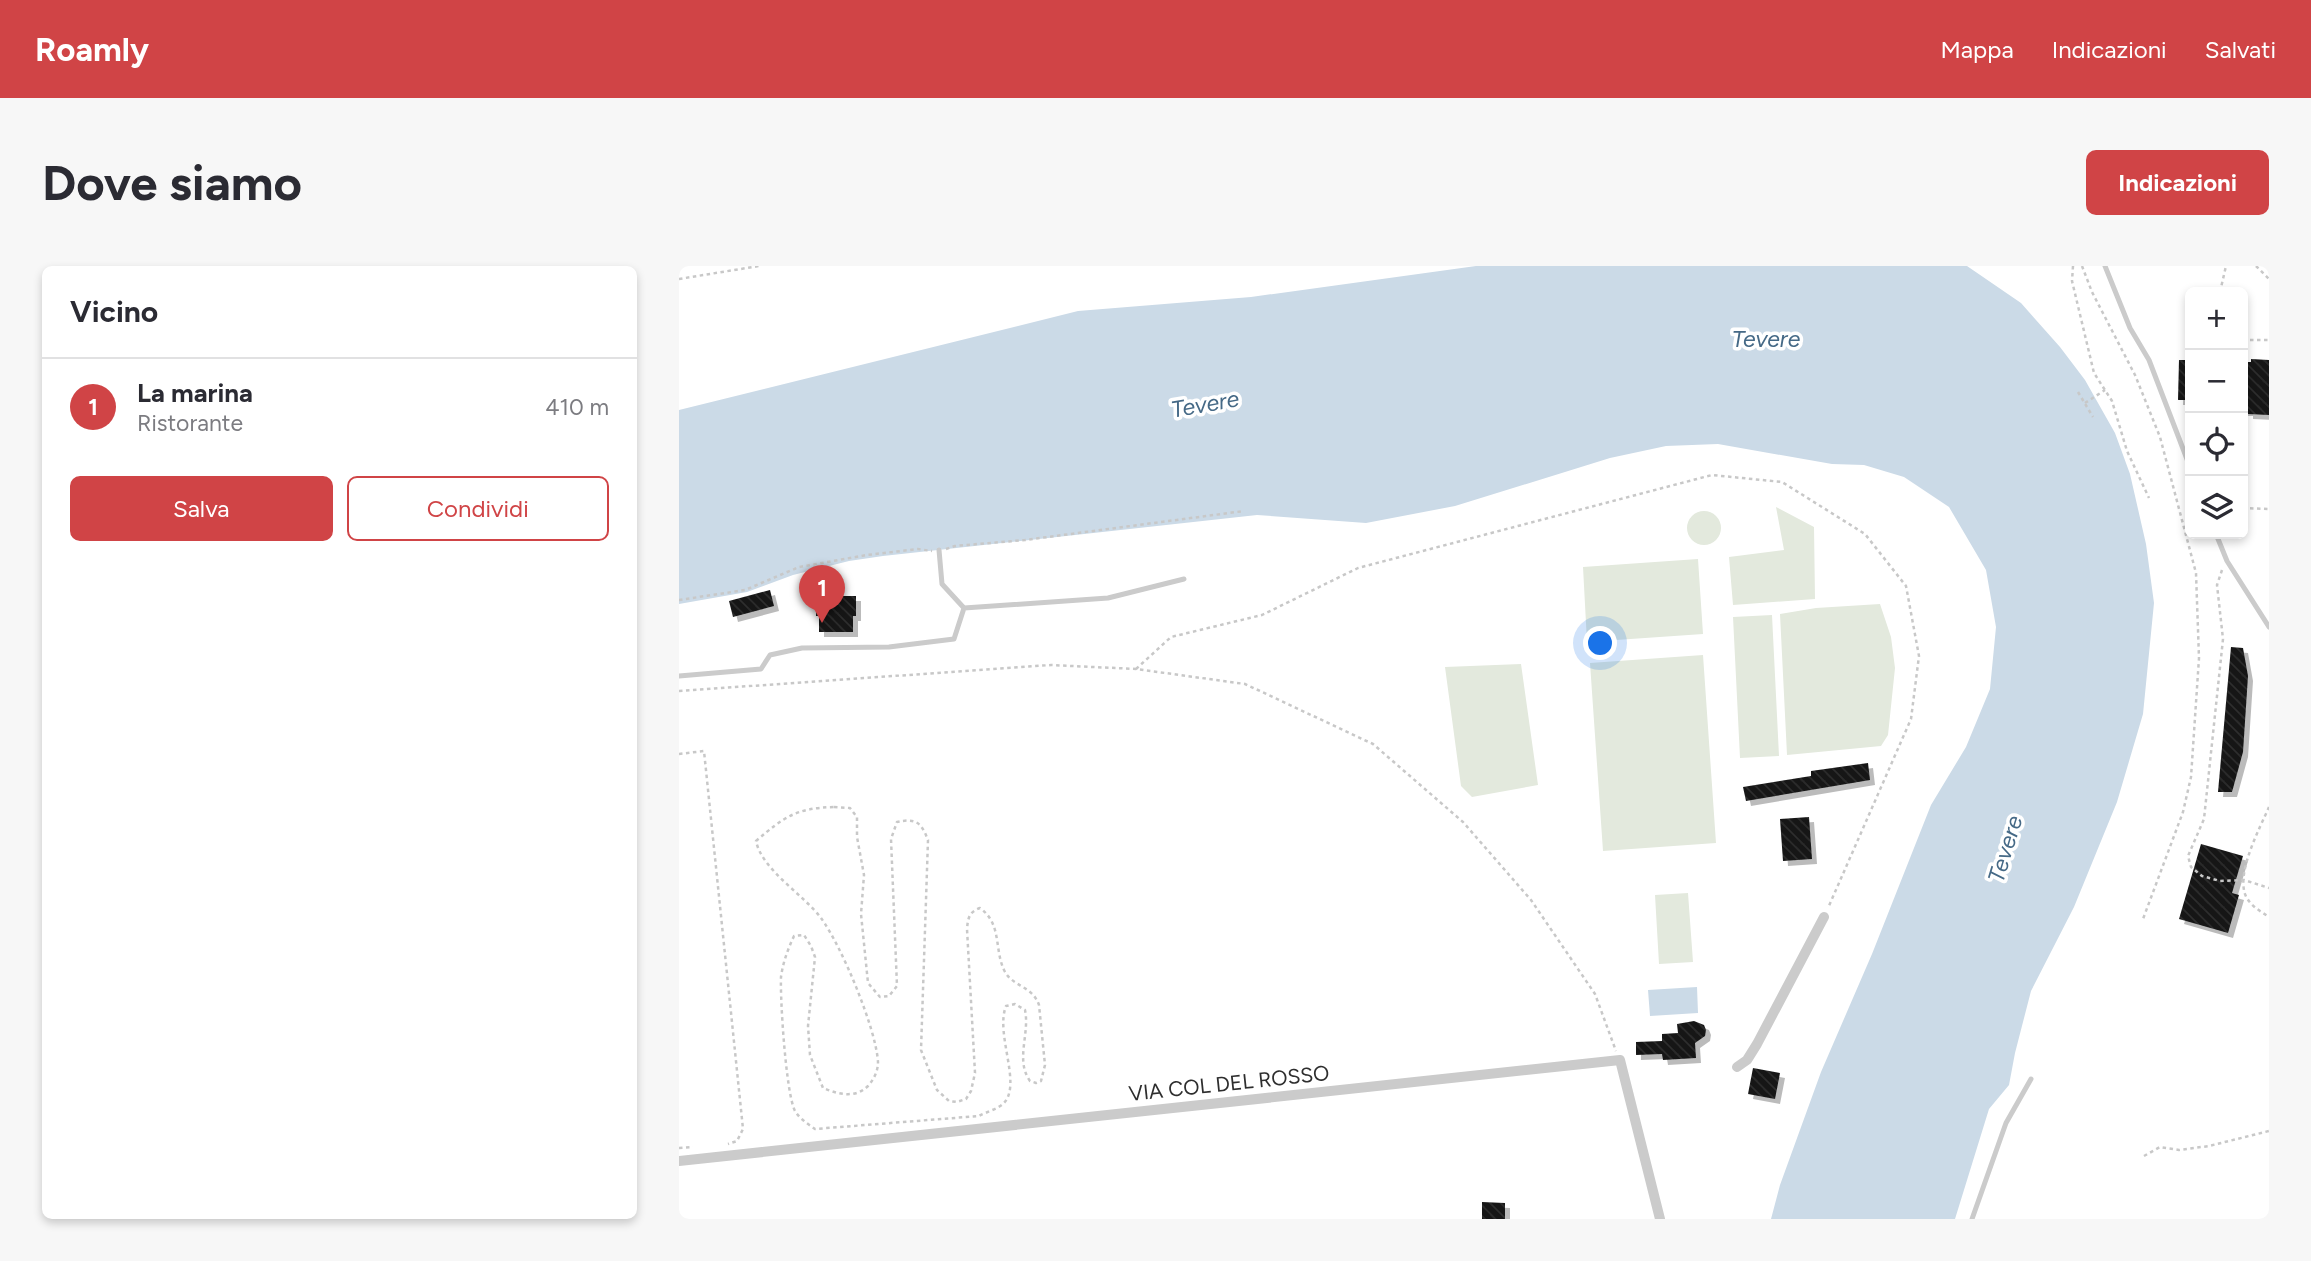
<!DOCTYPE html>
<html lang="it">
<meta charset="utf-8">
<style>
body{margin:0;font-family:Figtree,sans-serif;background:#f7f7f7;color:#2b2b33}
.controls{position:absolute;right:21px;top:21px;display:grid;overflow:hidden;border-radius:10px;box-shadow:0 4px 10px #0003}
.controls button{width:63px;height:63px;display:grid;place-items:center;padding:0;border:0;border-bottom:2px solid #e1e1e2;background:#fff;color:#2b2b33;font:35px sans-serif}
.you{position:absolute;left:922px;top:378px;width:24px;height:24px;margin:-18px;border:5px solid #fff;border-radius:50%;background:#1a73e8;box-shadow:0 0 0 10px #1a73e833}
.badge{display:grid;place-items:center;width:46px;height:46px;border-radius:50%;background:#d04446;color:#fff;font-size:23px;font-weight:700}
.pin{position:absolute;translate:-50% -58px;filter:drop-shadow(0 2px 4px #0008)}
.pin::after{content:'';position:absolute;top:37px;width:24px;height:21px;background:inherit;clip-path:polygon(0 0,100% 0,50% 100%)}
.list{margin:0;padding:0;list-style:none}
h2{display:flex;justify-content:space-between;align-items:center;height:91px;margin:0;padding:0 28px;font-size:30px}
h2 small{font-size:23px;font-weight:400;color:#7c7c81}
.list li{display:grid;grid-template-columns:46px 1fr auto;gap:21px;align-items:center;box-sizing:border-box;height:98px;padding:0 28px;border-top:2px solid #e1e1e2}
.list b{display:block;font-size:26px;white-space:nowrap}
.list p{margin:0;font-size:23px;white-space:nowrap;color:#7c7c81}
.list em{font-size:23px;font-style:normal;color:#7c7c81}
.actions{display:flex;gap:14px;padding:21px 28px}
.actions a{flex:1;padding:16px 0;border:2px solid #d04446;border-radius:10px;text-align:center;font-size:24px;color:#d04446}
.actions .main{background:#d04446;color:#fff}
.icon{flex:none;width:38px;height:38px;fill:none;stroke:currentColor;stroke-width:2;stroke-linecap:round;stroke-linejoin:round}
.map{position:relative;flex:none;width:1590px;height:953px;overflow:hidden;border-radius:10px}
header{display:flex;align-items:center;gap:42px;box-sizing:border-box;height:98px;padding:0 35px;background:#d04446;color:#fff}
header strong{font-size:33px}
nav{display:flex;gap:38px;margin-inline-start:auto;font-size:24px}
.intro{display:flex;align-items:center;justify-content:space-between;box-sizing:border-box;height:168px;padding:0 42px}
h1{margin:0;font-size:49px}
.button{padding:18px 32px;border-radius:10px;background:#d04446;color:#fff;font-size:24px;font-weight:700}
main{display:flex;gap:42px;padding:0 42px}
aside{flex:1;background:#fff;border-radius:10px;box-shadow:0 4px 10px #0003}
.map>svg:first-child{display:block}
</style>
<header>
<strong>Roamly</strong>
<nav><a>Mappa</a><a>Indicazioni</a><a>Salvati</a></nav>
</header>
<div class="intro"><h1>Dove siamo</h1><a class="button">Indicazioni</a></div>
<main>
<aside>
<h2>Vicino<small></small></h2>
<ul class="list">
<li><span class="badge">1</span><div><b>La marina</b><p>Ristorante</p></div><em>410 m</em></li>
</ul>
<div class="actions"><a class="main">Salva</a><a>Condividi</a></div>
</aside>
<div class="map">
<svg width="1590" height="953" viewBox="0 0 1590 953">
<defs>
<pattern id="building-back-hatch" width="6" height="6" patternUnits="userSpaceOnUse" patternTransform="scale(1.75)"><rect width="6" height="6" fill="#151515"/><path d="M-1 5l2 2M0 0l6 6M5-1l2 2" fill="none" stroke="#2f2f2f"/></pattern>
<filter id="shadow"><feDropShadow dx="5" dy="5" stdDeviation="0" flood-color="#0004"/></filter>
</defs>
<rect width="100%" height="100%" fill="#fff"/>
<path fill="#e3e9dd" d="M 1097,241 L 1135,261 L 1136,333 L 1054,339 L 1050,291 L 1105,284 Z
M1008 262a17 17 0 1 1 34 0a17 17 0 1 1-34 0Z
M 1019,293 L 1024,368 L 908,376 L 904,301 Z
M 1201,338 L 1212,371 L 1216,402 L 1209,469 L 1202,480 L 1108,489 L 1101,348 L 1137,342 Z
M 1093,349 L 1100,490 L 1061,492 L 1054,351 Z
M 1024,389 L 1037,577 L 924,585 L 911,397 Z
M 842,398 L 859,519 L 793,531 L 782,520 L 766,401 Z
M 1009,627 L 1014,696 L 980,698 L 976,629 Z"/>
<path fill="#cbdae7" d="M 797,0 L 1288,0 L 1342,37 L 1381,81 L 1406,114 L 1436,167 L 1451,208 L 1467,278 L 1475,337 L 1464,448 L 1438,536 L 1395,641 L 1352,725 L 1336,787 L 1330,819 L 1310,843 L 1276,953 L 1092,953 L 1101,919 L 1142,806 L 1193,688 L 1252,539 L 1287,481 L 1311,423 L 1317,361 L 1307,304 L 1270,241 L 1225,211 L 1185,199 L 1153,198 L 1039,178 L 987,180 L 931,192 L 776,240 L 687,257 L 578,249 L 204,290 L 170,295 L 114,309 L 68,326 L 0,338 L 0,144 L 399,45 L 572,31 Z
M 1018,721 L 1019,747 L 971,750 L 969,724 Z"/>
<path fill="url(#building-back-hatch)" filter="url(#shadow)" d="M 1572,93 L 1590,94 L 1590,149 L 1569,148 L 1569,145 L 1564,145 L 1564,96 L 1572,96 Z
M 1500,94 L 1511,94 L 1511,134 L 1499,134 Z
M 91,324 L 95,340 L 54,351 L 50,335 Z
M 137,330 L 177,330 L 177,350 L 174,350 L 174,366 L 140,366 L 140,350 L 137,350 Z
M 1552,381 L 1564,382 L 1569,410 L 1564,486 L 1553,526 L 1539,526 Z
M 1189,497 L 1191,514 L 1067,535 L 1064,521 L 1132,510 L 1132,505 Z
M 1130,551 L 1133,593 L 1104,595 L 1101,553 Z
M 1522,578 L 1564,590 L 1553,627 L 1560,629 L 1549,667 L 1500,653 Z
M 1015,755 L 1025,759 L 1027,764 L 1026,770 L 1016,777 L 1017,792 L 984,794 L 983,788 L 957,789 L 957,776 L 983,775 L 983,768 L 999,767 L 998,758 Z
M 1074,802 L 1101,807 L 1096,833 L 1069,828 Z
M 803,936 L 826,937 L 826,953 L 803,953 Z"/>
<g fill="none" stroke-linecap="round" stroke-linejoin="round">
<path stroke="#c8c8c8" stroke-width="2.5" stroke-dasharray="3.5 3.5" stroke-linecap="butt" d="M 1394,0 L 1393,15 L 1415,107 L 1433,135 L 1448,185 L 1470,232
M 1403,0 L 1413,26 L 1456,109 L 1481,171 L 1517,307 L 1520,392 L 1512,511 L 1504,546 L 1464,653
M 1577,0 L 1590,13
M 0,13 L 80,0
M 1541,26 L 1547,0
M 1564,74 L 1590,74
M 1399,126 L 1414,151
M 1406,137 L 1426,124
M 1564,242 L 1590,243
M 267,283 L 276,280 L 346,274 L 565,245
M 1543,304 L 1538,319 L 1544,373 L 1525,553 L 1509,590 L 1512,601 L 1523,610 L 1541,615 L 1565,614 L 1590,622
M 0,334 L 66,324 L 120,301 L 188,289 L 239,283 L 253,285
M 457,403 L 492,371 L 583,349 L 679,302 L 1033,209 L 1103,216 L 1186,268 L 1227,320 L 1240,390 L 1232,453 L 1149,642
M 0,425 L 372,399 L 457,403 L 566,418 L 694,478 L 784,556 L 852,634 L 916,728 L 937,785
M 0,488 L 25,485 L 64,863 L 58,875 L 49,878
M 155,541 L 171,542 L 178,551 L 178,571 L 185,609 L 182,648 L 189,717 L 201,731 L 210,730 L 218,720 L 212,573 L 218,556 C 237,552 242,556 249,574 L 242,784 L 258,824 L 270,835 L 278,836 L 287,833 L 292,825 L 296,807 L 288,663 C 289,652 290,646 301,642 C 323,658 315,682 325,704 C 333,721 353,719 360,739 L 366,799 L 362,815 L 357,817 L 351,815 C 336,794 351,768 346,744 L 336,738 L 327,740 C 316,768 343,818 325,837 C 319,843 307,846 300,850 L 136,863 C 129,858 121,853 116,845 C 107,828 101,733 102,711 C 104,696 109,683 115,670 L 125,669 L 132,680 L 136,691 L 129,760 L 131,789 L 144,822 C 159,828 176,833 189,820 C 195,813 199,805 199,796 C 197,762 162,679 142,652 C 124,628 83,604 77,575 C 105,551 117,542 155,541 Z
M 1590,541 C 1581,562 1558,604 1566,628 C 1570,639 1581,645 1590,651
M 0,882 L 14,881
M 1465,890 L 1481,881 L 1500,884 L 1530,880 L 1590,865"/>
<path stroke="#cbcbcb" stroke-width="5" d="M 1426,0 L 1451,62 L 1470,94 L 1511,201
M 1537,268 L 1548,295 L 1590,361
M 260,284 L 263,318 L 285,342
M 0,410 L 82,403 L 91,389 L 123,382 L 210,381 L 275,373 L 285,342 L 429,332 L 505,313
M 1293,953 L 1327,857 L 1352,813"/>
<path stroke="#cbcbcb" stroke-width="10" d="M 1058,801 L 1068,794 L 1078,778 L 1145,651
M 0,895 L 941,794 L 981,953"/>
</g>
<g text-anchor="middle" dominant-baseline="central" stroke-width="7" stroke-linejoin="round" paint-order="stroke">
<g font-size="21" fill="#2e2e2e" stroke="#fff">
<text transform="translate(550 817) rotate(-6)">VIA COL DEL ROSSO</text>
</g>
<g font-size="23" font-style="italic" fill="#456986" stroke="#fff">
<text x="1087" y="73">Tevere</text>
<text transform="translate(526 138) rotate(-10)">Tevere</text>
<text transform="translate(1326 583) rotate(-73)">Tevere</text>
</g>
</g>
</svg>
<div class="controls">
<button>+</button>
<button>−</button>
<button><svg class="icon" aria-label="locate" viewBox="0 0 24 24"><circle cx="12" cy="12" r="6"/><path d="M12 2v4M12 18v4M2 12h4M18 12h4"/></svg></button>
<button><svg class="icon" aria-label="layers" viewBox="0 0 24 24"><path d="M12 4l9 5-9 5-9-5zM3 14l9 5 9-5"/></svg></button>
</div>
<div class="you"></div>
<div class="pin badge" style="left:143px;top:357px">1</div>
</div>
</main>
